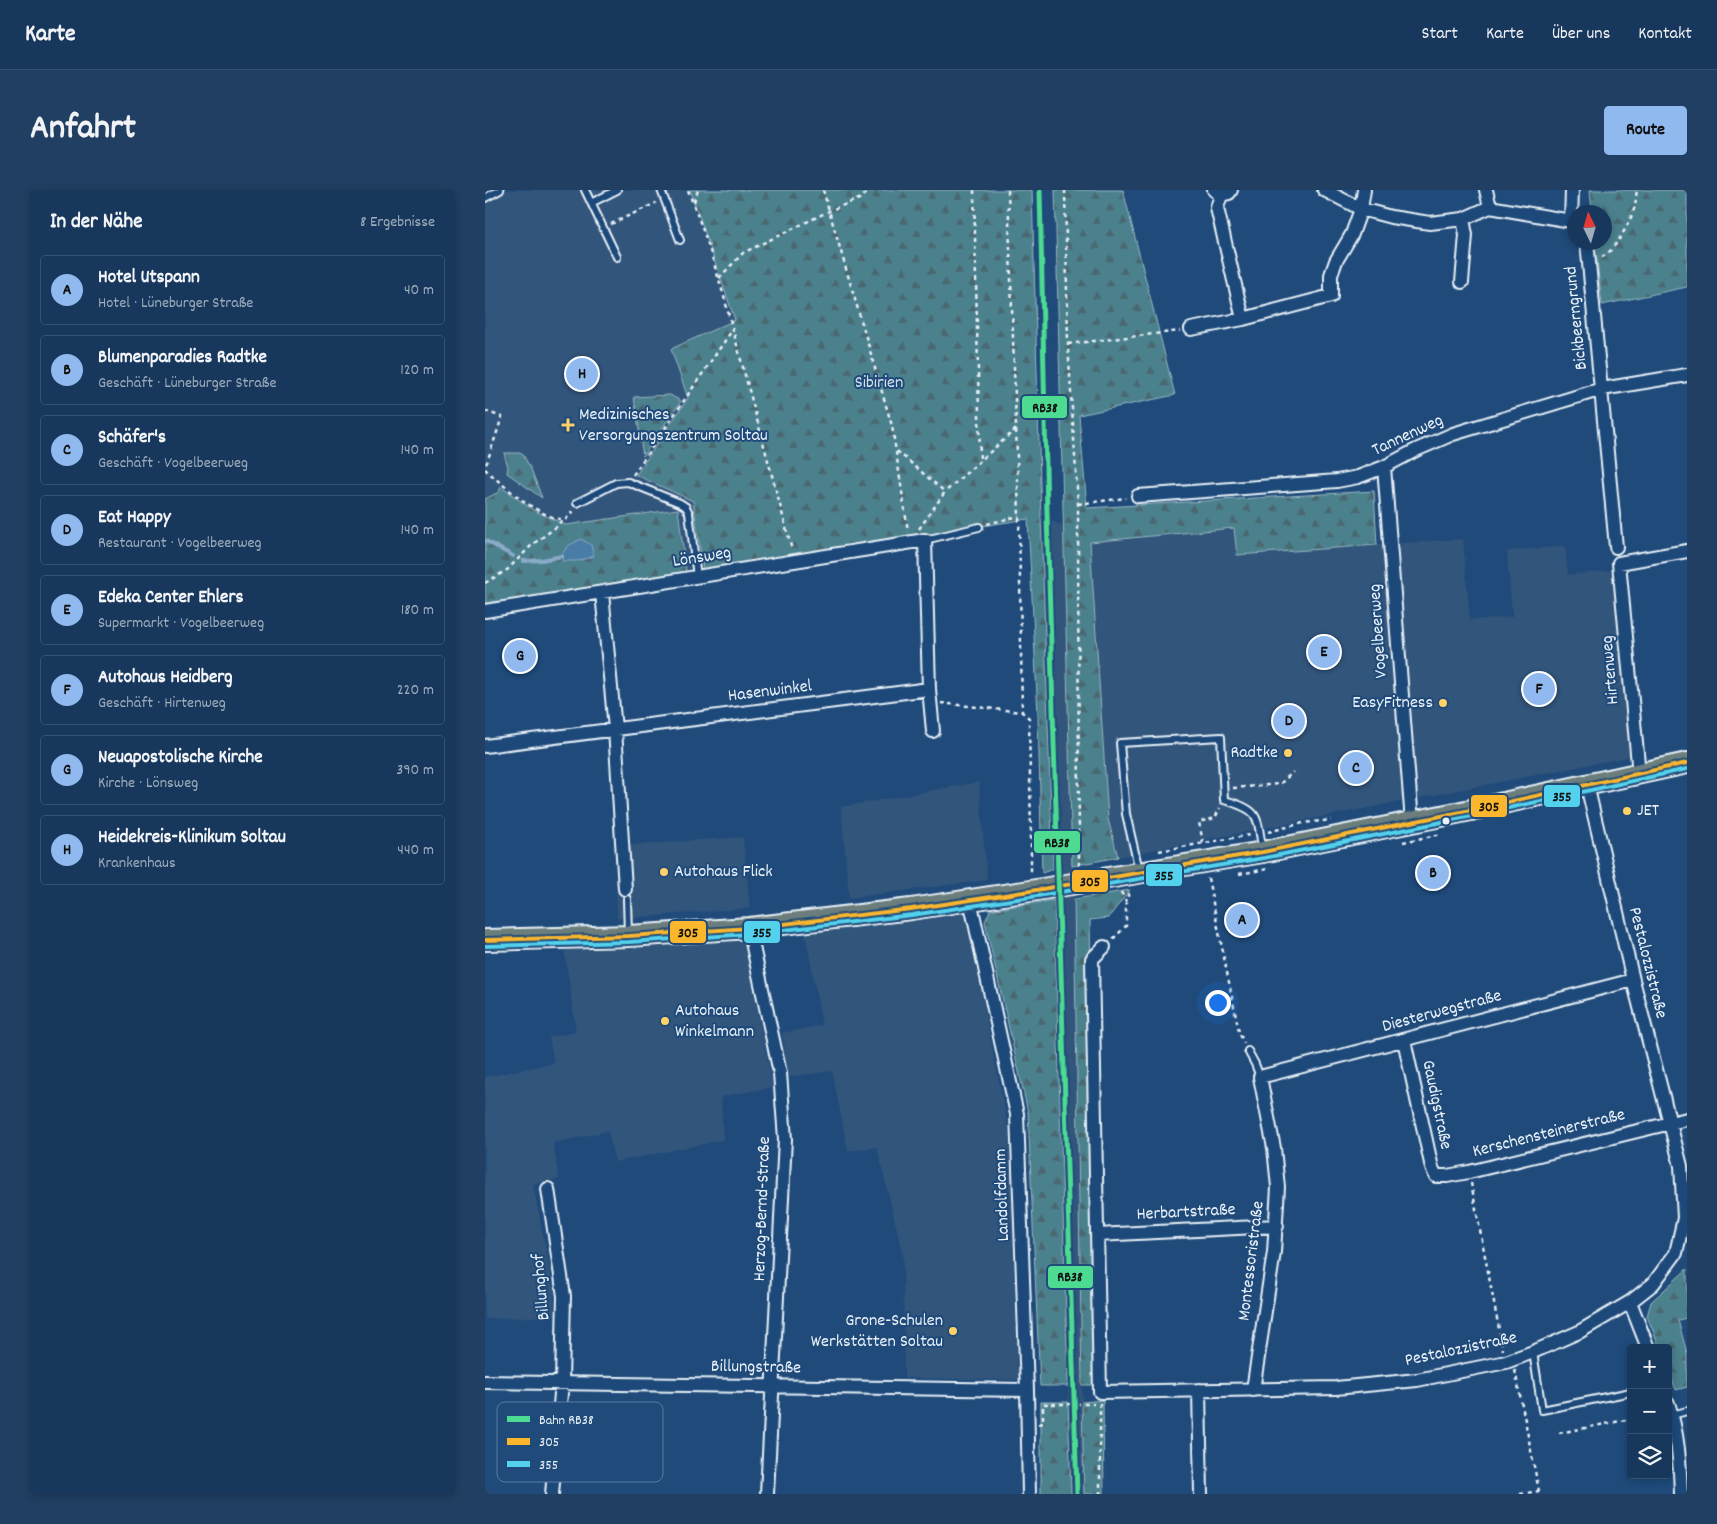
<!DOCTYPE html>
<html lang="de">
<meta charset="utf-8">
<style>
body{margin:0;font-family:Dekko,sans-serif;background:#203f62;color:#f1f3f6}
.controls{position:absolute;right:15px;bottom:15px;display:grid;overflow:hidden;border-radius:5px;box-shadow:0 2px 8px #0003}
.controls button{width:45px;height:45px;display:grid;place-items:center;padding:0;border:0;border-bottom:1px solid #365272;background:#17385c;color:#f1f3f6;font:25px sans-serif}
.compass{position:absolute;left:1082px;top:15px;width:45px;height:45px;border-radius:50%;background:#17385c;box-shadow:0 2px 8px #0003;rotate:355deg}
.you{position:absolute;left:732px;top:812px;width:18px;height:18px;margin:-12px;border:4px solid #fff;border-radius:50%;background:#1a73e8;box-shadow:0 0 0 8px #1a73e833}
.badge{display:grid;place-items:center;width:32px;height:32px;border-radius:50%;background:#90b9f0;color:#111;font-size:16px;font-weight:700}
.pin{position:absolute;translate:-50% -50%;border:2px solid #fff;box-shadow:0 1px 5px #0006}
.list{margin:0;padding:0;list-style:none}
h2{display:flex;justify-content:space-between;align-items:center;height:65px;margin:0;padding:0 20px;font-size:21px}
h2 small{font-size:16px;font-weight:400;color:#9eacbb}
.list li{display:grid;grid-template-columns:32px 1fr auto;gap:15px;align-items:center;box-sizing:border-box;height:70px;margin:0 10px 10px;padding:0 10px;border:1px solid #365272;border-radius:5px}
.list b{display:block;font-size:19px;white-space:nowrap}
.list p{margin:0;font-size:16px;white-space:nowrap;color:#9eacbb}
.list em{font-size:16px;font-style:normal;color:#9eacbb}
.icon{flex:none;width:28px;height:28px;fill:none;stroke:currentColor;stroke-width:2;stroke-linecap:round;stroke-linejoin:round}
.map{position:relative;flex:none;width:1202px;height:1304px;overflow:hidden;border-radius:5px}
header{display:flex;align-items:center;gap:30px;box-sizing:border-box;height:70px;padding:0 25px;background:#17385c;border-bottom:1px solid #365272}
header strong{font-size:24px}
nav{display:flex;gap:28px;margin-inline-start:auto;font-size:18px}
.intro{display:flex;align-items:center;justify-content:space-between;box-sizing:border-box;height:120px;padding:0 30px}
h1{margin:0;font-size:35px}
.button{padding:12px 22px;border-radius:5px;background:#90b9f0;color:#111;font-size:18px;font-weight:700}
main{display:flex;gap:30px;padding:0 30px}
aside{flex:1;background:#17385c;border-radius:5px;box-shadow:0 2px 8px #0003}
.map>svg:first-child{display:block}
</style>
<header>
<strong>Karte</strong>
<nav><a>Start</a><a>Karte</a><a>Über uns</a><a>Kontakt</a></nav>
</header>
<div class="intro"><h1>Anfahrt</h1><a class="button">Route</a></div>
<main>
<aside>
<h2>In der Nähe<small>8 Ergebnisse</small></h2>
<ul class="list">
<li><span class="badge">A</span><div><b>Hotel Utspann</b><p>Hotel · Lüneburger Straße</p></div><em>40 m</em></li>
<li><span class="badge">B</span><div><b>Blumenparadies Radtke</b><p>Geschäft · Lüneburger Straße</p></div><em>120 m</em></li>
<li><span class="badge">C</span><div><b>Schäfer's</b><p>Geschäft · Vogelbeerweg</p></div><em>140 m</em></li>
<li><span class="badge">D</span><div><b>Eat Happy</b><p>Restaurant · Vogelbeerweg</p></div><em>140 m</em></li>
<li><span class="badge">E</span><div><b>Edeka Center Ehlers</b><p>Supermarkt · Vogelbeerweg</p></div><em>180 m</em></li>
<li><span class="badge">F</span><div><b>Autohaus Heidberg</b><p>Geschäft · Hirtenweg</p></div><em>220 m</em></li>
<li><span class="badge">G</span><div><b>Neuapostolische Kirche</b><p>Kirche · Lönsweg</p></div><em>390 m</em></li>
<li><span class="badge">H</span><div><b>Heidekreis-Klinikum Soltau</b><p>Krankenhaus</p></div><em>440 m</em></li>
</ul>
</aside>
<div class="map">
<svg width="1202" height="1304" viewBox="0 0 1202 1304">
<defs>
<pattern id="forest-firs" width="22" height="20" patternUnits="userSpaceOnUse" patternTransform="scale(1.25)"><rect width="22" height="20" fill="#4c808d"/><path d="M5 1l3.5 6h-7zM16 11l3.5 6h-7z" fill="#49676f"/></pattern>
</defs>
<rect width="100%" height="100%" fill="#1f4a7a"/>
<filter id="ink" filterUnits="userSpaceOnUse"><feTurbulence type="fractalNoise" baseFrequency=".02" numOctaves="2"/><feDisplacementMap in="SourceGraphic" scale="10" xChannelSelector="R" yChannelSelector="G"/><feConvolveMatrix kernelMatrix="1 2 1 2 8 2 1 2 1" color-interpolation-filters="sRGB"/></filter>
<g filter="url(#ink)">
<path fill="#32557b" d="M 0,0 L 205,0 L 250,131 L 186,159 L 203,208 L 151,285 L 208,311 L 218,379 L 0,414 Z
M 556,328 L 578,335 L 589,709 L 599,1304 L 586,1304 L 568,679 Z
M 749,338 L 752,364 L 978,349 L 985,430 L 1027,427 L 1022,361 L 1080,356 L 1083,385 L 1130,380 L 1148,566 L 633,667 L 623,629 L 605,352 Z
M 494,592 L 502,690 L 364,708 L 356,617 Z
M 258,647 L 265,718 L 132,729 L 130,656 Z
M 480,721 L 524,942 L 533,1190 L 419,1188 L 418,1065 L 392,957 L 363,961 L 347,881 L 304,887 L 297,843 L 337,835 L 320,742 Z
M 258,747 L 288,897 L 236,907 L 238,950 L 130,972 L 123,941 L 68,953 L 74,989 L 48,994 L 69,1101 L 70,1126 L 0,1129 L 0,887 L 69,873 L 64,847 L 91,842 L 79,757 L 138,756 Z"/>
<path fill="url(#forest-firs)" stroke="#9ab8c2" d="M 205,0 L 547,0 L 556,328 L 568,679 L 557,683 L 553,525 L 543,329 L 218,379 L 208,311 L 151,285 L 203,208 L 186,159 L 250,130 Z
M 570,0 L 638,0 L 690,205 L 594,225 L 602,318 L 889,301 L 892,355 L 752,365 L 749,338 L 605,352 L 623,629 L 633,667 L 587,676 Z
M 1105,0 L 1202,0 L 1202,97 L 1117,115 L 1110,53 L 1120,52 L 1120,22 L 1107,22 Z
M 185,205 L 196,211 L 158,266 L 149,207 Z
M 19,263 L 37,263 L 46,279 L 57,308 L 22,283 L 23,277 Z
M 16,297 L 50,321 L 81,335 L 193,319 L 201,382 L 0,414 L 0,309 L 14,302 Z
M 645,700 L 623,728 L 605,730 L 613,1195 L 597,1195 L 589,709 Z
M 569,710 L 583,1196 L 555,1196 L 543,922 L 500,732 L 505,720 Z
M 1202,1079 L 1202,1128 L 1193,1130 L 1202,1163 L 1202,1197 L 1191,1200 L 1183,1179 L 1183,1158 L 1175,1158 L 1162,1126 L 1166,1112 Z
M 618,1210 L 619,1304 L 599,1304 L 597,1212 Z
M 556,1212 L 583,1212 L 586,1304 L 556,1304 Z"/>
<path fill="#497ca6" stroke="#89abc7" d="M 96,349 L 106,355 L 109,366 L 93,371 L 77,371 L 77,364 L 83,356 Z"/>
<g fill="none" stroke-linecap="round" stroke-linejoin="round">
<path stroke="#89abc7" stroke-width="4" d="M 1,351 L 28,366
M 38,371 L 57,370 L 77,366"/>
<g stroke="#e8f1f8" stroke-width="10">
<path id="service" d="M 100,0 L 132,67
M 176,0 L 195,50
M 0,8 L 15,0
M 106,13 L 132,0
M 92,313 L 131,293 L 143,292 L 195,313 L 201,317 L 204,323 L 212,387
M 440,350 L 494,337
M 654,680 L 641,624 L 635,553 L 736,547 L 739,610 C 774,620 772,624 777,658
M 142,709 L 143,744
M 763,861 L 770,874 L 775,887
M 1048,1162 L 1057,1220 L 1146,1202
M 1187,1225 L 1202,1221"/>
</g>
<g stroke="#e8f1f8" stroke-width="16">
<path id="minor" d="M 729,0 L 736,5 L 744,3 L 746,0
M 839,0 L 876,19 L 906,27 L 945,33 L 978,29 L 1005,17 L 1086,31 L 1090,34
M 1001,0 L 1005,17
M 736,5 L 732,18 L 758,129 L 846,106 L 846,85 L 851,71 L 867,44 L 876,19 L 879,0
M 1086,31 L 1087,0
M 1102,52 L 1131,357
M 977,92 L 981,45 L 978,29
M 706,139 L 758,129
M 899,277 L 927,632
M 653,306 L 852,291 L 873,287 L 899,277 L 931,260 L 968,244 L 1117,199 L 1202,185
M 117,403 L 130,539 L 140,699
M 0,421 L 440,350 L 444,499 L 448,541
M 0,556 L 444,499
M 1154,584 L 1134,373 L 1202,361
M 485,710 L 532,924 L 542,1200 L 544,1304
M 264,738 L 295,883 L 300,949 L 282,1304
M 619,757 L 607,769 L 615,1202 L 851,1198 L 932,1190 L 1021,1172 L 1048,1162 L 1094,1142 L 1145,1112 L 1168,1094 L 1191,1063 L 1199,1028 L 1196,976 L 1148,790 L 1102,595
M 919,850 L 947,978 L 951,986 L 962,986 L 984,982 L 1202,929
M 63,999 L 79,1106 L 77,1192 L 67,1304
M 612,1045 L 792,1036
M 1145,1112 L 1163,1158
M 0,1192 L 542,1200
M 714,1200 L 716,1304
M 768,1200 L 789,1062 L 793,997 L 789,958 L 775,887 L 1148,790
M 1183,1213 C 1193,1242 1195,1274 1196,1304"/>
</g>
<g stroke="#e8f1f8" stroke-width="24">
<path id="primary" d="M 0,750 L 144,746 L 264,738 L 426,719 L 545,701 L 778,662 L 986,620 L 1202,573"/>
</g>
<path stroke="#e8f1f8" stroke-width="2.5" stroke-dasharray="4 4" stroke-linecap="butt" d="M 203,0 L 222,51 L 238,103 L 307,360
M 338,0 L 407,236 L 423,341
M 489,0 L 495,271
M 523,0 L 534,326 L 537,522
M 580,0 L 583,154 L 593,314 L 594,676
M 209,12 L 213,0
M 126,34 L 171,13
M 1117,67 C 1130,61 1146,31 1150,16 C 1151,11 1151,5 1152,0
M 234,88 L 258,63 L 344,21 L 374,9 L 386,0
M 583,154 L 695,141
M 0,221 L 17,227 L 0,278
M 412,261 L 460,302
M 0,279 C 16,294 59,332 81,329 L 88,321
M 148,285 L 248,139
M 593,314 L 641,308
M 502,334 L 534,326
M 434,339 L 460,302 L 531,239
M 0,393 L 22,380 L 48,354 L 74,335 L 76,330
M 456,513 L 537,522 L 544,528 L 546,646 L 546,685
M 748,598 L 795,594 L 808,582
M 783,642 L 818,633 L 846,630
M 918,652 L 957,644
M 718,653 L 714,632 L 730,628 L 735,618
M 674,661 L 765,645
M 754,684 L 783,679
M 723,688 L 754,842 L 759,853
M 636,702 L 641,711
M 628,749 L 641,736 L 641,711 L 645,701
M 986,993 L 1018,1160
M 1030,1180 L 1054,1301 L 1057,1304
M 615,1213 L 615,1304
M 554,1234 L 558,1233 L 558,1214 L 609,1214
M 1074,1243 L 1146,1229
M 1035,1304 L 1054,1301"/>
<use href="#service" stroke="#1f4a7a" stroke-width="6"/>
<use href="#minor" stroke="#1f4a7a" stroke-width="12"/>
<use href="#primary" stroke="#6c7e7c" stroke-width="20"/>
<g stroke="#1f4a7a" stroke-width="8">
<path id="bus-1" d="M 0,750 L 144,746 L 264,738 L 426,719 L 545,701 L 778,662 L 986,620 L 1202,573"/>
</g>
<g stroke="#1f4a7a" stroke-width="8">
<path id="bus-2" d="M 0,756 L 144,752 L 264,744 L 427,725 L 546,707 L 779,668 L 987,626 L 1202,579"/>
</g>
<use href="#bus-1" stroke="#fab62d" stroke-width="4"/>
<use href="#bus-2" stroke="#53d2ee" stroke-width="4"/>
<g stroke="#1f4a7a" stroke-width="9">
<path id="rail-1" d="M 555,0 L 562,324 L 592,1304"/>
</g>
<use href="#rail-1" stroke="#4ddb92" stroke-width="5"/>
</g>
</g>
<g fill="#ffd166" stroke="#1f4a7a" stroke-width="2">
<path d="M80.5 227.5h5v5h5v5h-5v5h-5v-5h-5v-5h5z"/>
<circle cx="958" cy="513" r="5"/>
<circle cx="803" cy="563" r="5"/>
<circle cx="1142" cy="621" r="5"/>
<circle cx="179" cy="682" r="5"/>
<circle cx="180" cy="831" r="5"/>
<circle cx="468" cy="1141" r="5"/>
</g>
<circle fill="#e8f1f8" stroke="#1f4a7a" stroke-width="2" cx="961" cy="631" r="4.5"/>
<g text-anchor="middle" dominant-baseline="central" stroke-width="4" stroke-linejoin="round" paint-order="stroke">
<g font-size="18" fill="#e8f1f8" stroke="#1f4a7a">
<text transform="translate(1092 128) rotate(-96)">Bickbeerngrund</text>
<text transform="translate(923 246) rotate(-25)">Tannenweg</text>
<text transform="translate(217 368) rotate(-9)">Lönsweg</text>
<text transform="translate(894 441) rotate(-94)">Vogelbeerweg</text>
<text transform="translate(1126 480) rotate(-95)">Hirtenweg</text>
<text transform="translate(285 502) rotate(-7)">Hasenwinkel</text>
<text transform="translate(1162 773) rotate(76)">Pestalozzistraße</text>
<text transform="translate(957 822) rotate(-15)">Diesterwegstraße</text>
<text transform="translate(951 915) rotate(78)">Gaudigstraße</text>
<text transform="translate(1064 944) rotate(-14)">Kerschensteinerstraße</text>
<text transform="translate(518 1005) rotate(-92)">Landolfdamm</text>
<text transform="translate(278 1019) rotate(-88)">Herzog-Bernd-Straße</text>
<text transform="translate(701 1023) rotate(-3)">Herbartstraße</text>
<text transform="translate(767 1071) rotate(-83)">Montessoristraße</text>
<text transform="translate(57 1097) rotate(-95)">Billunghof</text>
<text transform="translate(976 1160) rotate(-12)">Pestalozzistraße</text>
<text transform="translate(271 1178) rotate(1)">Billungstraße</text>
</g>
<g font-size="18" fill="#d1e0e8" stroke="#1f4a7a">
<text x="394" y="193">Sibirien</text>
</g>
<g font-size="18" fill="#e8f1f8" stroke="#1f4a7a" text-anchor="start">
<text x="94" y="225">Medizinisches<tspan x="94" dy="21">Versorgungszentrum Soltau</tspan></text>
<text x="948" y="513" text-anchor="end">EasyFitness</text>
<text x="793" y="563" text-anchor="end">Radtke</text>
<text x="1152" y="621">JET</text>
<text x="189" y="682">Autohaus Flick</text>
<text x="190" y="821">Autohaus<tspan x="190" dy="21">Winkelmann</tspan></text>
<text x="458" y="1131" text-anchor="end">Grone-Schulen<tspan x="458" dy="21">Werkstätten Soltau</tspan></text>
</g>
</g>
<rect x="12" y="1212" width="166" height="80" rx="8" fill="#1f4a7a" stroke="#5b7ca0" stroke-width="1"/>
<rect x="22" y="1226" width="23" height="6" fill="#4ddb92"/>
<rect x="22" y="1248" width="23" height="7" fill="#fab62d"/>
<rect x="22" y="1271" width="23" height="6" fill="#53d2ee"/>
<g font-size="14" fill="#e8f1f8">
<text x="54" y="1234">Bahn RB38</text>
<text x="54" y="1256">305</text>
<text x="54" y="1279">355</text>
</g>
<g stroke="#1f4a7a" stroke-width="2">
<rect x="536" y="205" width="47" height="24" rx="5" fill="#4ddb92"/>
<rect x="1058" y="594" width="38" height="24" rx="5" fill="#53d2ee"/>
<rect x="985" y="604" width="38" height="24" rx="5" fill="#fab62d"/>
<rect x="548" y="640" width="48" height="24" rx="5" fill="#4ddb92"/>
<rect x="660" y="673" width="38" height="24" rx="5" fill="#53d2ee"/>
<rect x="586" y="679" width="38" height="24" rx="5" fill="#fab62d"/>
<rect x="184" y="730" width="38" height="24" rx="5" fill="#fab62d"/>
<rect x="258" y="730" width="38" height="24" rx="5" fill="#53d2ee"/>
<rect x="562" y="1075" width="47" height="24" rx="5" fill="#4ddb92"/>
</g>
<g font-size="14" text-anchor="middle" font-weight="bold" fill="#111">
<text x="560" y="222">RB38</text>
<text x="1077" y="611">355</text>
<text x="1004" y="621">305</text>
<text x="572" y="657">RB38</text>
<text x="679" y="690">355</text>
<text x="605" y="696">305</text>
<text x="203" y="747">305</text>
<text x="277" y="747">355</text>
<text x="585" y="1091">RB38</text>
</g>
</svg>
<div class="controls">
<button>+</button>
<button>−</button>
<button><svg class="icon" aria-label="layers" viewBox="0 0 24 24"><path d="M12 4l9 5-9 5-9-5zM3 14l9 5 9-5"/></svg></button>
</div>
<svg class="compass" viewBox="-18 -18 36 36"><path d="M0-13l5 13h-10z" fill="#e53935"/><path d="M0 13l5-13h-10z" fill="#9eacbb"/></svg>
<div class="you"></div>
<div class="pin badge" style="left:757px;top:730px">A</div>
<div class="pin badge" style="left:948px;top:683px">B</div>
<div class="pin badge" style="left:871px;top:578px">C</div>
<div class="pin badge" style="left:804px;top:531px">D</div>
<div class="pin badge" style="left:839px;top:462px">E</div>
<div class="pin badge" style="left:1054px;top:499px">F</div>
<div class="pin badge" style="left:35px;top:466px">G</div>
<div class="pin badge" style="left:97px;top:184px">H</div>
</div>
</main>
